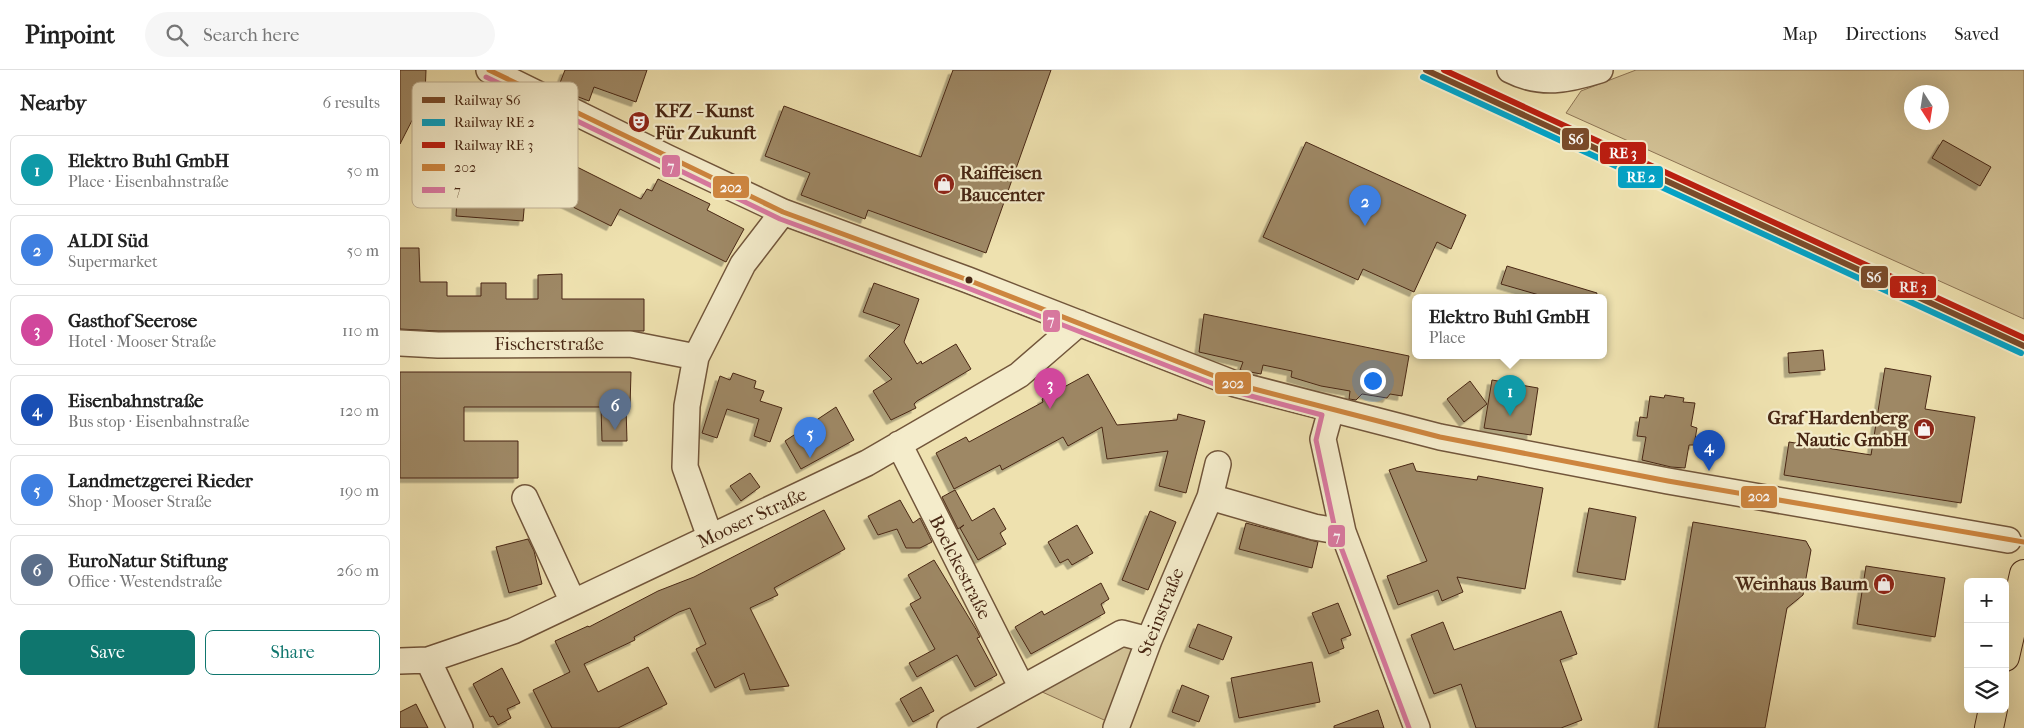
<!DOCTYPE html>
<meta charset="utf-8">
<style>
body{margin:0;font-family:"IM FELL French Canon",serif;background:#f6f6f6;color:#222}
.controls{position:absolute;right:15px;bottom:15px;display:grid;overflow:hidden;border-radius:8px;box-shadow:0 5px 20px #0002}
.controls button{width:45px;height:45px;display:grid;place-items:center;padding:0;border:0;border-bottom:1px solid #e0e0e0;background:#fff;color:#222;font:25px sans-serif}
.compass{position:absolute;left:1504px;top:15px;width:45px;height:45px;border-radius:50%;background:#fff;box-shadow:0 5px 20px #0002;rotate:168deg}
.you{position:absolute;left:972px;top:310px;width:18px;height:18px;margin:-12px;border:4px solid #fff;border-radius:50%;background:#1a73e8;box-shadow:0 0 0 8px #1a73e833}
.badge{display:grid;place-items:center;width:32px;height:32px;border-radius:50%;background:#0f766e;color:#fff;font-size:16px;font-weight:700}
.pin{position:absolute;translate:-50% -41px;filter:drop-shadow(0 1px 2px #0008)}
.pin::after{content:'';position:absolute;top:26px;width:18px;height:15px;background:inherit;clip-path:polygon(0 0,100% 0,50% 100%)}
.popup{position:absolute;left:1012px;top:224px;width:195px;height:65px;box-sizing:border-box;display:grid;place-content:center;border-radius:8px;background:#fff;filter:drop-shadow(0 1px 4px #0005);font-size:16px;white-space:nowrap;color:#767676}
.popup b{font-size:19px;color:#222}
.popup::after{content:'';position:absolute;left:50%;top:100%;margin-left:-10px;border:10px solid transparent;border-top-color:#fff}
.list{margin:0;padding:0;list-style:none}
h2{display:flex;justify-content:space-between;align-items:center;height:65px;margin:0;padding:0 20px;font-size:21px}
h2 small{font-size:16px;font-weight:400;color:#767676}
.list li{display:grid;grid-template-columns:32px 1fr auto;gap:15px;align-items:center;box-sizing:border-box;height:70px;margin:0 10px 10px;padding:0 10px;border:1px solid #e0e0e0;border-radius:8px}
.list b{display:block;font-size:19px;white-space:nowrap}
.list p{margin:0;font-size:16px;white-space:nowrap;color:#767676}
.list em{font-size:16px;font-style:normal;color:#767676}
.actions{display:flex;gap:10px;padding:15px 20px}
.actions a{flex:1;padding:11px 0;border:1px solid #0f766e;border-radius:8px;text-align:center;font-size:18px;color:#0f766e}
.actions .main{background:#0f766e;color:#fff}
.icon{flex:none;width:28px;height:28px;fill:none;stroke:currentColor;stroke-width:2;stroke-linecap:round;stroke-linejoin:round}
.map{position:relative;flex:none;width:1624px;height:658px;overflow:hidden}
header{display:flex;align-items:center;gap:30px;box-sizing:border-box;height:70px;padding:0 25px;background:#fff;border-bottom:1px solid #e0e0e0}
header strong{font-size:24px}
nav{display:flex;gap:28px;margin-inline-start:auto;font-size:18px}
.search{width:350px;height:45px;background:#f6f6f6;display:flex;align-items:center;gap:12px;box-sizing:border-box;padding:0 18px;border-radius:28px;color:#767676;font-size:19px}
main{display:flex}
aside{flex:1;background:#fff}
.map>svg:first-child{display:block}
</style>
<header>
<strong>Pinpoint</strong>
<div class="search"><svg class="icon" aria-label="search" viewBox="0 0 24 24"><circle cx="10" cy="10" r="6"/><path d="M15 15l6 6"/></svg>Search here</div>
<nav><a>Map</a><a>Directions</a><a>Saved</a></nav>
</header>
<main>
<aside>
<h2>Nearby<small>6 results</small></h2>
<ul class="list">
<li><span class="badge" style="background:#0f9aa8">1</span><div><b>Elektro Buhl GmbH</b><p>Place · Eisenbahnstraße</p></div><em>50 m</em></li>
<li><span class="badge" style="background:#3f7fe0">2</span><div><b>ALDI Süd</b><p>Supermarket</p></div><em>50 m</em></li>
<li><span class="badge" style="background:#d1479c">3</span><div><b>Gasthof Seerose</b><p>Hotel · Mooser Straße</p></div><em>110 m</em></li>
<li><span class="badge" style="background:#1a4fb4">4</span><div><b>Eisenbahnstraße</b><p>Bus stop · Eisenbahnstraße</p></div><em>120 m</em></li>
<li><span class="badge" style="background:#3f7fe0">5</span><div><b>Landmetzgerei Rieder</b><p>Shop · Mooser Straße</p></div><em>190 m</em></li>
<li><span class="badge" style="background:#5c6f8a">6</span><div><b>EuroNatur Stiftung</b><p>Office · Westendstraße</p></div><em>260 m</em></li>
</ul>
<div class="actions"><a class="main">Save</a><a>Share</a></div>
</aside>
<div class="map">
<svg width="1624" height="658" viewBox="0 0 1624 658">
<defs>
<filter id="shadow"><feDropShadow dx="-4.5" dy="4.5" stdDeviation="0" flood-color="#0004"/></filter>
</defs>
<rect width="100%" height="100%" fill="#eee1af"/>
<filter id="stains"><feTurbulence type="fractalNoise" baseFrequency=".004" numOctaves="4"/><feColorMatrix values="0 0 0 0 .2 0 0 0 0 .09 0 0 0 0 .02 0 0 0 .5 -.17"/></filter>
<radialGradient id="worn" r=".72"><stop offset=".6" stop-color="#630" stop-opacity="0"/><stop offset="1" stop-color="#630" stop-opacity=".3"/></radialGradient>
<path fill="#d2c195" stroke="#8d7454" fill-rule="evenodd" d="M 1236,0 L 1624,0 L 1624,249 L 1166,43 L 1181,21 ZM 1512,22 L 1542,22 L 1542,52 L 1512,52 Z
M 722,577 L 728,577 L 736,580 L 713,654 L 640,621 L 645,616 Z"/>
<path fill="#9e8865" stroke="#482714" filter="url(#shadow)" d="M 0,0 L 26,0 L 25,25 L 0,74 Z
M 165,0 L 247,0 L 236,32 L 194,17 L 189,31 L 168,23 L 158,18 Z
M 553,0 L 651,0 L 586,183 L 468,140 L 465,149 L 401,125 L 410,103 L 365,86 L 384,36 L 521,87 Z
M 58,20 L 131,54 L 113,93 L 52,63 L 50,33 Z
M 1543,70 L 1591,97 L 1580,116 L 1532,88 Z
M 906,72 L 1066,145 L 1051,179 L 1037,172 L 1014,222 L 963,199 L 958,210 L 863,167 Z
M 175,96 L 241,129 L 247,119 L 252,121 L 258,109 L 310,134 L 307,140 L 344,159 L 326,192 L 220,139 L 211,156 L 159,130 Z
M 75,101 L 127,106 L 123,151 L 56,146 L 57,128 L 54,128 L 56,106 L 75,108 Z
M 0,178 L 19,178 L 20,212 L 47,212 L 47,226 L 81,226 L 81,213 L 106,213 L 106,229 L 138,229 L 138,205 L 162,204 L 162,229 L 244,229 L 244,261 L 38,261 L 0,259 Z
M 1107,196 L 1197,223 L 1196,227 L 1146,227 L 1101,214 Z
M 474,213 L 519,229 L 504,272 L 517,294 L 521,291 L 522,294 L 556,274 L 571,299 L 517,331 L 514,334 L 516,338 L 491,350 L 473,321 L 492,309 L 469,286 L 500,255 L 463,242 Z
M 804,244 L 1009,286 L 1002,326 L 990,324 L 987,328 L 962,324 L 956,330 L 949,329 L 950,321 L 921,316 L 891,307 L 892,301 L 863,295 L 861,304 L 840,300 L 843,292 L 799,282 Z
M 1423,280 L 1425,300 L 1389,303 L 1388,283 Z
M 1485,298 L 1531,306 L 1525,339 L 1575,347 L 1561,433 L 1384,405 L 1389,372 L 1471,385 Z
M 0,302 L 231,302 L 230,337 L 226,337 L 227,371 L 202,371 L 201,337 L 64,337 L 64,371 L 118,371 L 118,408 L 0,408 Z
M 333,303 L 356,311 L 354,318 L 364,321 L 360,331 L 382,338 L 370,372 L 354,366 L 359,349 L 327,339 L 317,368 L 302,363 L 320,306 L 330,310 Z
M 688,304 L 717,355 L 777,350 L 778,344 L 805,351 L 786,423 L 759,416 L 768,381 L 707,389 L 702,357 L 668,376 L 663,367 L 602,400 L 600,395 L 554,419 L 536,383 L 566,367 L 569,372 L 643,332 L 642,329 Z
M 1092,310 L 1138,318 L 1131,365 L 1084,358 Z
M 1070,311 L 1087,334 L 1064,352 L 1047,329 Z
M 1265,325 L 1284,328 L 1283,332 L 1295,333 L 1291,356 L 1297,358 L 1294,375 L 1289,375 L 1285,398 L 1271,397 L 1242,390 L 1246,367 L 1237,366 L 1240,347 L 1247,348 L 1250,326 L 1264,328 Z
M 436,337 L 454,370 L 401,399 L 385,371 Z
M 1013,393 L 1016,401 L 1077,410 L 1078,406 L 1143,418 L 1125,519 L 1057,507 L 1063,522 L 1042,531 L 1038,520 L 998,535 L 987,506 L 1027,491 L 989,400 Z
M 350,403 L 360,417 L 341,431 L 330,416 Z
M 555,420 L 572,451 L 594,438 L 606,459 L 600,463 L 606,474 L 578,490 L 560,458 L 564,455 L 558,459 L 542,427 Z
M 500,430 L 513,453 L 520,448 L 532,472 L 520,478 L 506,478 L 497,459 L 478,465 L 468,446 Z
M 1189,438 L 1236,447 L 1225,510 L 1177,502 Z
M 424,440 L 445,479 L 374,518 L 378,525 L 350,538 L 389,616 L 350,620 L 344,603 L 315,618 L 296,579 L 306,574 L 290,538 L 279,542 L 234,567 L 235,570 L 184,594 L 198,622 L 248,597 L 267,634 L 218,658 L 152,658 L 133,620 L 170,602 L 155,571 L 188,556 L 189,557 L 258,521 L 294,507 Z
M 750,441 L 776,452 L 748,520 L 722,510 Z
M 1293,452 L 1406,471 L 1411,480 L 1403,525 L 1387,538 L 1365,658 L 1258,658 Z
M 846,453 L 918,472 L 912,498 L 839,479 Z
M 677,455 L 693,483 L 672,495 L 668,489 L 660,493 L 648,472 Z
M 128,469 L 134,481 L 142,514 L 109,523 L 96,477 Z
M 534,490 L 577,561 L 580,567 L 577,568 L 597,605 L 575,617 L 557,585 L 517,607 L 509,593 L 535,579 L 510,534 L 521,528 L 508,505 Z
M 1466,496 L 1545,508 L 1535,567 L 1457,554 Z
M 701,513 L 709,529 L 701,534 L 705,543 L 631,584 L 615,557 L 642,541 L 644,545 Z
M 938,533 L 951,565 L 941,569 L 944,578 L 929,584 L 912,543 Z
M 1161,541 L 1177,584 L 1160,590 L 1182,650 L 1161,658 L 1076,658 L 1061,614 L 1034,624 L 1011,565 L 1043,552 L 1054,580 Z
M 798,554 L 832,567 L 823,590 L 789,577 Z
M 912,592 L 920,632 L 839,648 L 831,608 Z
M 102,598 L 120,633 L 107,639 L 111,648 L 98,655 L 93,646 L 90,647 L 73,614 Z
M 782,615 L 809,626 L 799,652 L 772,642 Z
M 521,617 L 534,641 L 513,652 L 500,629 Z
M 16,634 L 28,658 L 0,658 L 0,642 Z
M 978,640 L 984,658 L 934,658 L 934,656 Z"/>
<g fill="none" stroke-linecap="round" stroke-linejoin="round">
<g stroke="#72563b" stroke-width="28">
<path id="minor" d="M 89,0 L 268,88 L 383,142 L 568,210 L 835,314 L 1040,367 L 1268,411 L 1608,470
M 1110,0 C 1141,16 1168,10 1200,0
M 0,273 L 38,275 L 230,274 L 296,287
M 931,340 L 923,369 L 943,462 L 1017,658
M 499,374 L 622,618
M 810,427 L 914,457 L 943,462
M 125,428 L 173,532
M 310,467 L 285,397 L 287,336 L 296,287 L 343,194 L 383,142
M 28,590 L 60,658
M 0,591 L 28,590 L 113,561 L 467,393 L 619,305 L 679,253
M 550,658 L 722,563 L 749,570
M 716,658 L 749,570 L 810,427 L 818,394"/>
</g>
<g stroke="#482714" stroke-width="30">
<path id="major" d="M 1605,587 L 1624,504
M 1589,658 L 1593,639"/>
</g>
<use href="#minor" stroke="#f4eccb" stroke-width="25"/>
<use href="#major" stroke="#eee1af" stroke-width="28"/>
<g stroke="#f4eccb" stroke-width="9">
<path id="bus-1" d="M 89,0 L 383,142 L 568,210 L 835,314 L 1040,367 L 1268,411 L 1624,472"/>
</g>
<g stroke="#f4eccb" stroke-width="9">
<path id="bus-2" d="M 86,7 L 380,149 L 565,217 L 832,321 L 922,345 L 916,370 L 936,464 L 1009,658"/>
</g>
<use href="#bus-1" stroke="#cd853f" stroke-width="5"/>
<use href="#bus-2" stroke="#d8789f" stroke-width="5"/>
<g stroke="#f4eccb" stroke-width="10">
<path id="rail-1" d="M 1026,0 L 1624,276"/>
</g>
<g stroke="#f4eccb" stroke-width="10">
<path id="rail-2" d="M 1023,7 L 1621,283"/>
</g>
<g stroke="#f4eccb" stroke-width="10">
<path id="rail-3" d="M 1044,0 L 1624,268"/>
</g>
<use href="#rail-1" stroke="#7a4b2a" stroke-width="6"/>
<use href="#rail-2" stroke="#04a2c5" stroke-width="6"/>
<use href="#rail-3" stroke="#bb1e10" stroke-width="6"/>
</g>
<defs>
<g id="theatre-disc" transform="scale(1.125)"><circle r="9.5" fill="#8f2418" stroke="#f4eccb"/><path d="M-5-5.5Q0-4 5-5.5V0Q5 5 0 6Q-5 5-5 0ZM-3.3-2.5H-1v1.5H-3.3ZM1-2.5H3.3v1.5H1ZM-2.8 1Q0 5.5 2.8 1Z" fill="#fff"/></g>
<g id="shop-disc" transform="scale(1.125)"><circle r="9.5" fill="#8f2418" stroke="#f4eccb"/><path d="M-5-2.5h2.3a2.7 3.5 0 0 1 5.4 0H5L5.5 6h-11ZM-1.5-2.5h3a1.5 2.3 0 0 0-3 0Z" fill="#fff"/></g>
</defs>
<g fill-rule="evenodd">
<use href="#theatre-disc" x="239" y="52"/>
<use href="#shop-disc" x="544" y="114"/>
<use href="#shop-disc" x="1524" y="359"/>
<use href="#shop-disc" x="1484" y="514"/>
</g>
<circle fill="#482714" stroke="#f4eccb" stroke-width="2" cx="569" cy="210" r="4.5"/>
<g text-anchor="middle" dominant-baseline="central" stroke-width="4.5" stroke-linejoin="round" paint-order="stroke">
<g font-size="19" font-weight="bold" fill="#482714" stroke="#f4eccb" text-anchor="start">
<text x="255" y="41">KFZ - Kunst<tspan x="255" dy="22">Für Zukunft</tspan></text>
<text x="560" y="103">Raiffeisen<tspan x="560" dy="22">Baucenter</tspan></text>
<text x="1508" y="348" text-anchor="end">Graf Hardenberg<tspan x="1508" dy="22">Nautic GmbH</tspan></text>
<text x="1468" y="514" text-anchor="end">Weinhaus Baum</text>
</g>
<g font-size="19" fill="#482714" stroke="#f4eccb">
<text x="149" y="274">Fischerstraße</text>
<text transform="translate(352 448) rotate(-25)">Mooser Straße</text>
<text transform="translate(560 497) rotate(63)">Boelckestraße</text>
<text transform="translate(761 542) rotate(-68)">Steinstraße</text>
</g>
</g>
<rect x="12" y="12" width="166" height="126" rx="8" fill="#f4eccb" stroke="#c0b194" stroke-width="1"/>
<rect x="22" y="27" width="23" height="6" fill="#7a4b2a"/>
<rect x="22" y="49" width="23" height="7" fill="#04a2c5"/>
<rect x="22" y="72" width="23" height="6" fill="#bb1e10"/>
<rect x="22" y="94" width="23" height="7" fill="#cd853f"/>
<rect x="22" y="117" width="23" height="6" fill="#d8789f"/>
<g font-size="14" fill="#482714">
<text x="54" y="35">Railway S6</text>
<text x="54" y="57">Railway RE 2</text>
<text x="54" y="80">Railway RE 3</text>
<text x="54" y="102">202</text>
<text x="54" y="125">7</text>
</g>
<g stroke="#f4eccb" stroke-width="2">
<rect x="1161" y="57" width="29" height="24" rx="5" fill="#7a4b2a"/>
<rect x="1199" y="71" width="48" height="24" rx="5" fill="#bb1e10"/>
<rect x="261" y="84" width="20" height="24" rx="5" fill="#d8789f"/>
<rect x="1217" y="95" width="47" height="24" rx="5" fill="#04a2c5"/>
<rect x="312" y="105" width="38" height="24" rx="5" fill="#cd853f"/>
<rect x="1460" y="195" width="29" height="24" rx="5" fill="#7a4b2a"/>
<rect x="1489" y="205" width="48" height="24" rx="5" fill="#bb1e10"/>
<rect x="642" y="239" width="19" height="24" rx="5" fill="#d8789f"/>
<rect x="814" y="301" width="38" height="24" rx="5" fill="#cd853f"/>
<rect x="1340" y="415" width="38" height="24" rx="5" fill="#cd853f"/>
<rect x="927" y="454" width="19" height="24" rx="5" fill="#d8789f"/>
</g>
<g font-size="14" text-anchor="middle" font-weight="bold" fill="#fff">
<text x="1176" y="74">S6</text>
<text x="1223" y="88">RE 3</text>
<text x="271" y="101">7</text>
<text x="1241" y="112">RE 2</text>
<text x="331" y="122">202</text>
<text x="1474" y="212">S6</text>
<text x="1513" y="222">RE 3</text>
<text x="651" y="255">7</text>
<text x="833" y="318">202</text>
<text x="1359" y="431">202</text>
<text x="937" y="471">7</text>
</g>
<rect width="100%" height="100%" filter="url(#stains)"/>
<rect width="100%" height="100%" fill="url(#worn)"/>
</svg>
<div class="controls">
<button>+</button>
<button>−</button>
<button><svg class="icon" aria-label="layers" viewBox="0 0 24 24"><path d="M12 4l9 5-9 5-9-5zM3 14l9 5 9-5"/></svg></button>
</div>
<svg class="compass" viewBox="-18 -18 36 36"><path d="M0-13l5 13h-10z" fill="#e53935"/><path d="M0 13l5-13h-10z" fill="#767676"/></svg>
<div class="you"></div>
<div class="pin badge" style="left:1110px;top:346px;background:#0f9aa8">1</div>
<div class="popup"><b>Elektro Buhl GmbH</b>Place</div>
<div class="pin badge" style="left:965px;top:156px;background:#3f7fe0">2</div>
<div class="pin badge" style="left:650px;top:339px;background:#d1479c">3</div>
<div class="pin badge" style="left:1309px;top:401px;background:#1a4fb4">4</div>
<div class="pin badge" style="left:410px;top:388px;background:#3f7fe0">5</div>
<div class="pin badge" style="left:215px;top:360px;background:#5c6f8a">6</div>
</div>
</main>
